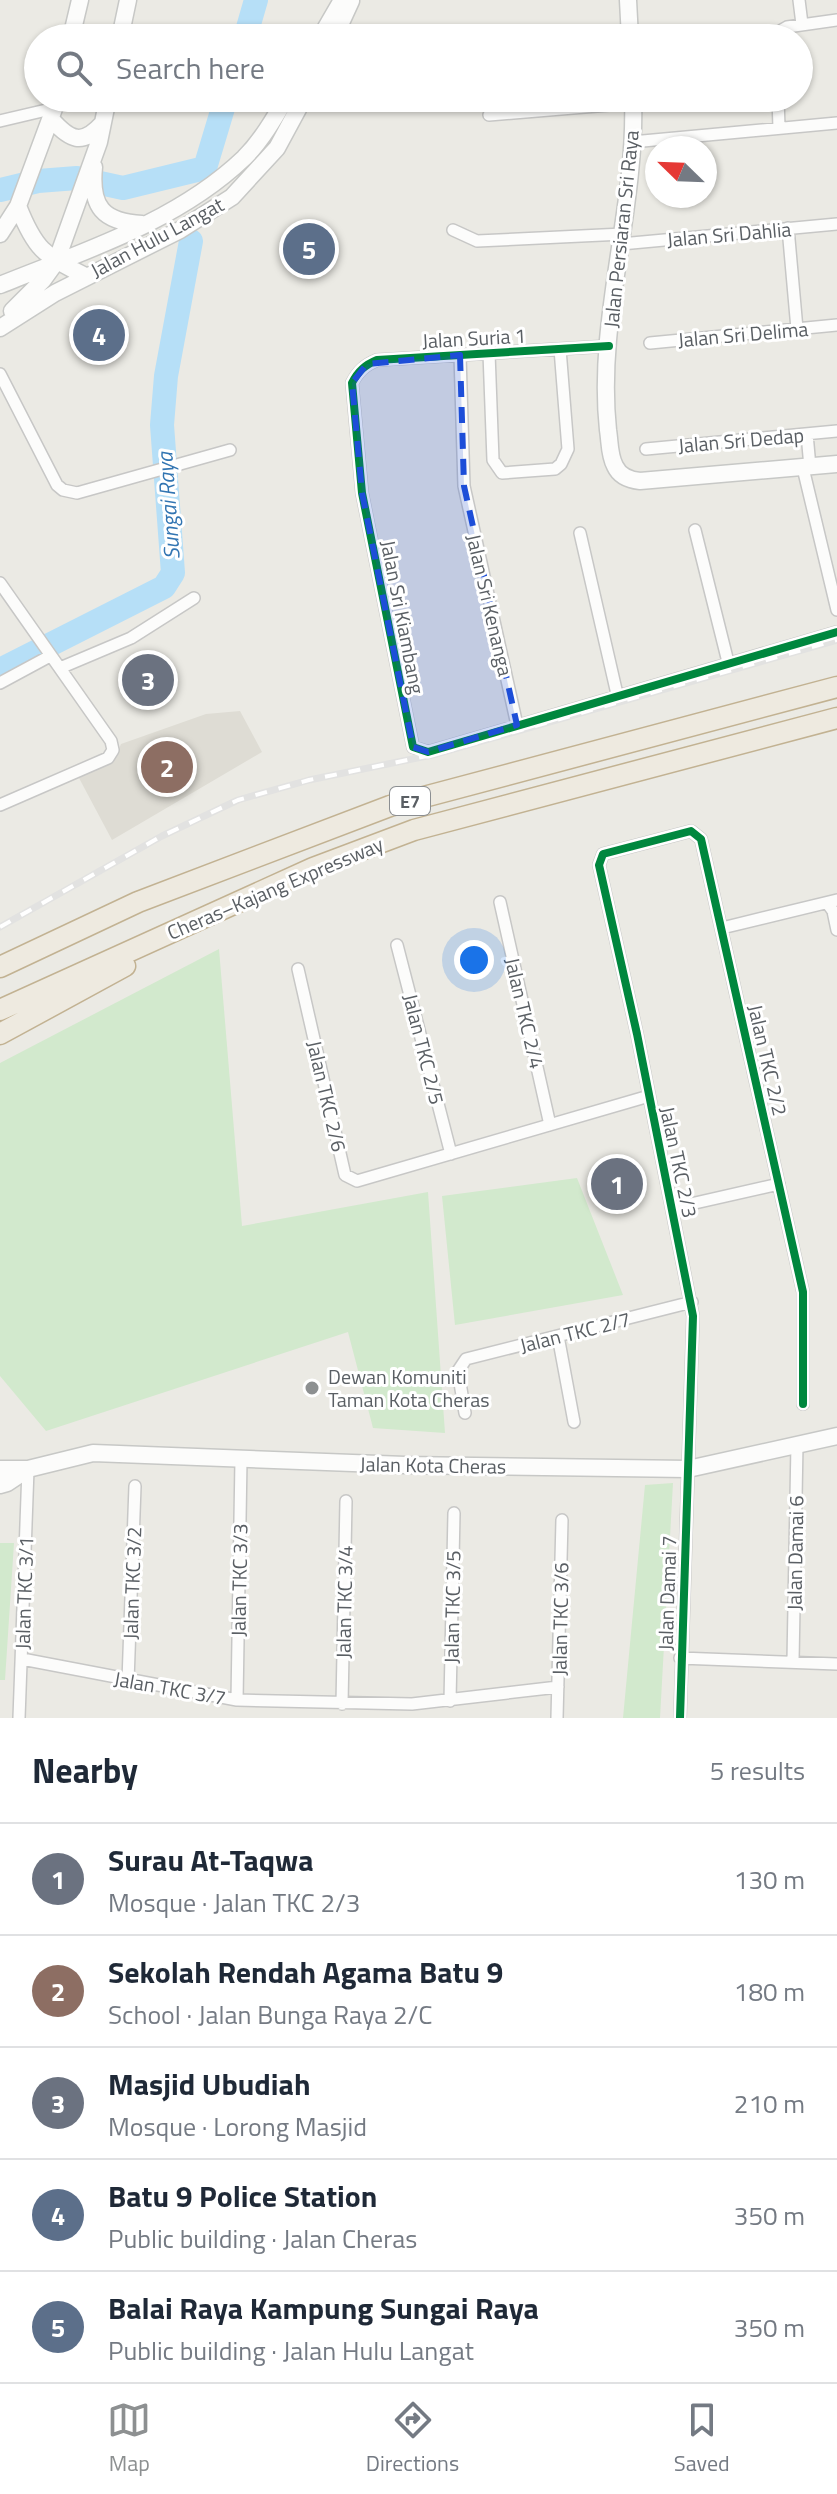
<!DOCTYPE html>
<meta charset="utf-8">
<style>
body{margin:0;font-family:"Titillium Web",sans-serif;background:#f2f2f3;color:#1f2937}
.compass{position:absolute;left:645px;top:136px;width:72px;height:72px;border-radius:50%;background:#fff;box-shadow:0 2px 6px #0004;rotate:293deg}
.you{position:absolute;left:474px;top:960px;width:28px;height:28px;margin:-20px;border:6px solid #fff;border-radius:50%;background:#1a73e8;box-shadow:0 0 0 12px #1a73e833}
.badge{display:grid;place-items:center;width:52px;height:52px;border-radius:50%;background:#8d9091;color:#fff;font-size:26px;font-weight:700}
.pin{position:absolute;translate:-50% -50%;border:4px solid #fff;box-shadow:0 2px 8px #0006}
.list{margin:0;padding:0;list-style:none}
h2{display:flex;justify-content:space-between;align-items:center;height:104px;margin:0;padding:0 32px;font-size:34px}
h2 small{font-size:26px;font-weight:400;color:#747a83}
.list li{display:grid;grid-template-columns:52px 1fr auto;gap:24px;align-items:center;box-sizing:border-box;height:112px;padding:0 32px;border-top:2px solid #e0e1e3}
.list b{display:block;font-size:30px;white-space:nowrap}
.list p{margin:0;font-size:26px;white-space:nowrap;color:#747a83}
.list em{font-size:26px;font-style:normal;color:#747a83}
.icon{flex:none;width:44px;height:44px;fill:none;stroke:currentColor;stroke-width:2;stroke-linecap:round;stroke-linejoin:round}
.map{position:relative;flex:none;width:837px;height:1718px;overflow:hidden}
.search{position:absolute;background:#fff;box-shadow:0 2px 6px #0004;left:24px;right:24px;top:24px;height:88px;display:flex;align-items:center;gap:20px;box-sizing:border-box;padding:0 28px;border-radius:44px;color:#747a83;font-size:30px}
.sheet{height:664px;background:#fff}
nav{display:flex;justify-content:space-around;align-items:center;box-sizing:border-box;height:112px;border-top:2px solid #e0e1e3;background:#fff;font-size:22px;color:#747a83}
nav a{display:grid;justify-items:center;gap:4px}
nav .on{color:#8d9091}
.map>svg:first-child{display:block}
</style>
<div class="map">
<svg width="837" height="1718" viewBox="0 0 837 1718">
<rect width="100%" height="100%" fill="#ebeae4"/>
<path fill="#dedcd4" d="M 240,711 L 262,752 L 112,840 L 79,778 L 116,756 L 121,744 L 206,714 Z"/>
<path fill="#d2e9cd" d="M 219,949 L 242,1226 L 428,1192 L 445,1433 L 373,1428 L 348,1332 L 46,1431 L 0,1376 L 0,1063 Z
M 577,1178 L 623,1295 L 455,1325 L 442,1196 Z
M 673,1483 L 660,1718 L 623,1718 L 645,1485 Z
M 0,1543 L 14,1543 L 5,1680 L 0,1680 Z"/>
<g fill="none" stroke-linecap="round" stroke-linejoin="round">
<path stroke="#b6dff7" stroke-width="24" d="M 245,38 L 256,0
M 0,190 L 38,181 L 77,178 L 123,188 L 205,168 L 226,98
M 0,670 L 164,587 L 173,573 L 162,425 L 166,376 L 191,241"/>
<g stroke="#c7c7c6" stroke-width="14">
<path id="street" d="M 799,0 L 802,24
M 776,38 L 780,31 L 787,27 L 837,20
M 778,98 L 779,128
M 489,115 L 633,103
M 0,121 L 55,108
M 632,142 L 837,123
M 788,228 L 797,329
M 453,230 L 477,241 L 623,234
M 621,244 L 837,224
M 650,343 L 837,325
M 609,346 L 377,360 C 365,365 358,371 352,383 L 362,493 L 413,747 L 428,752 L 837,632
M 489,353 L 493,460 L 502,473 L 555,469 L 561,464 L 568,449 L 560,349
M 460,355 L 464,486 L 517,725
M 0,374 L 57,485 L 63,490 L 77,493 L 230,450
M 807,434 L 810,467
M 646,449 L 837,431
M 803,468 L 837,610
M 695,530 L 728,662
M 580,533 L 617,694
M 0,583 L 111,741 L 113,750 L 108,758 L 0,805
M 60,668 L 131,638 L 194,598
M 0,683 L 50,656
M 500,902 L 550,1125
M 828,904 L 833,911 L 837,930
M 722,928 L 837,900
M 397,945 L 451,1154
M 298,969 L 345,1175 L 357,1181 L 649,1096
M 673,1208 L 779,1184
M 558,1336 L 574,1422
M 465,1413 L 458,1371 L 466,1359 L 692,1302
M 680,1658 L 837,1664
M 22,1659 L 237,1700 L 412,1704 L 558,1687
M 793,1661 L 797,1444
M 128,1681 L 135,1486
M 237,1700 L 241,1460
M 450,1701 L 454,1513
M 342,1704 L 346,1501
M 19,1718 L 28,1469
M 557,1718 L 562,1520
M 680,1718 L 693,1316 L 637,1034 L 599,865 L 603,854 L 691,831 L 701,839 L 803,1292 L 803,1404"/>
</g>
<g stroke="#c7c8c6" stroke-width="19">
<path id="secondary" d="M 628,0 L 630,38
M 71,38 L 80,0
M 120,38 L 128,0
M 320,38 L 342,0
M 334,38 L 351,1
M 633,98 C 637,209 596,320 608,430 C 610,442 609,455 615,466 C 620,477 630,480 640,481 L 837,464
M 52,120 C 70,140 82,146 102,124
M 94,167 C 90,207 103,222 142,224
M 18,206 C 36,252 45,255 87,277
M 0,234 L 18,206 L 58,98
M 0,285 C 84,251 177,222 244,158 C 261,141 274,119 286,98
M 12,311 L 43,280 L 56,262 L 99,142 L 108,98
M 0,328 L 55,293 L 180,230 L 232,197 L 277,148 L 304,98
M 0,1469 L 28,1469 L 93,1453 L 405,1465 L 688,1469 L 837,1436
M 0,1485 L 7,1483 L 28,1469"/>
</g>
<g stroke="#c2b292" stroke-width="23">
<path id="highway" d="M 0,967 L 138,902 L 390,806 L 837,687
M 0,1010 L 313,868 L 414,830 L 837,718
M 0,1034 L 125,966"/>
</g>
<use href="#street" stroke="#fcfcfb" stroke-width="11"/>
<use href="#secondary" stroke="#fcfcfb" stroke-width="16"/>
<use href="#highway" stroke="#eeeae0" stroke-width="20"/>
<g stroke="#e2e2e1" stroke-width="7">
<path id="rail" d="M 0,927 L 162,836 L 238,800 L 309,780 L 437,754 L 837,640"/>
</g>
<use href="#rail" stroke="#fff" stroke-width="4" stroke-dasharray="12" stroke-linecap="butt"/>
<g stroke="#fff" stroke-width="13">
<path id="cycleway" d="M 609,346 L 377,360 C 365,365 358,371 352,383 L 362,493 L 413,747 L 428,752 L 837,632
M 680,1718 L 693,1316 L 637,1034 L 599,865 L 603,854 L 691,831 L 701,839 L 803,1292 L 803,1404"/>
</g>
<use href="#cycleway" stroke="#00873e" stroke-width="8"/>
</g>
<path fill="#1d4ed8" fill-opacity="0.2" stroke="#1d4ed8" stroke-width="6" stroke-dasharray="16 10" stroke-linejoin="round" d="M 460,355 L 464,486 L 517,725 L 428,752 L 413,747 L 362,493 L 352,383 L 367,364 Z"/>
<circle fill="#8d9091" stroke="#fff" stroke-width="3" cx="312" cy="1388" r="8"/>
<g text-anchor="middle" dominant-baseline="central" stroke-width="6" stroke-linejoin="round" paint-order="stroke">
<rect fill="#fff" stroke="#8c8f92" stroke-width="2" x="390" y="787" width="40" height="28" rx="6"/>
<g font-size="18" font-weight="bold" fill="#5a5f64">
<text x="410" y="801">E7</text>
</g>
<g font-size="20" fill="#5a5f64" stroke="#fff">
<text transform="translate(621 229) rotate(-84)">Jalan Persiaran Sri Raya</text>
<text transform="translate(729 234) rotate(-5)">Jalan Sri Dahlia</text>
<text transform="translate(157 237) rotate(-28)">Jalan Hulu Langat</text>
<text transform="translate(743 334) rotate(-5)">Jalan Sri Delima</text>
<text transform="translate(474 338) rotate(-3)">Jalan Suria 1</text>
<text transform="translate(741 440) rotate(-5)">Jalan Sri Dedap</text>
<text transform="translate(490 605) rotate(77)">Jalan Sri Kenanga</text>
<text transform="translate(403 617) rotate(79)">Jalan Sri Kiambang</text>
<text transform="translate(275 888) rotate(-23)">Cheras–Kajang Expressway</text>
<text transform="translate(525 1013) rotate(77)">Jalan TKC 2/4</text>
<text transform="translate(424 1049) rotate(76)">Jalan TKC 2/5</text>
<text transform="translate(768 1060) rotate(77)">Jalan TKC 2/2</text>
<text transform="translate(327 1096) rotate(77)">Jalan TKC 2/6</text>
<text transform="translate(679 1162) rotate(78)">Jalan TKC 2/3</text>
<text transform="translate(575 1332) rotate(-14)">Jalan TKC 2/7</text>
<text transform="translate(433 1465) rotate(1)">Jalan Kota Cheras</text>
<text transform="translate(795 1553) rotate(-89)">Jalan Damai 6</text>
<text transform="translate(239 1580) rotate(-89)">Jalan TKC 3/3</text>
<text transform="translate(132 1583) rotate(-88)">Jalan TKC 3/2</text>
<text transform="translate(24 1593) rotate(-88)">Jalan TKC 3/1</text>
<text transform="translate(667 1593) rotate(-88)">Jalan Damai 7</text>
<text transform="translate(344 1602) rotate(-89)">Jalan TKC 3/4</text>
<text transform="translate(452 1607) rotate(-89)">Jalan TKC 3/5</text>
<text transform="translate(560 1619) rotate(-89)">Jalan TKC 3/6</text>
<text transform="translate(170 1688) rotate(10)">Jalan TKC 3/7</text>
</g>
<g font-size="20" fill="#5a5f64" stroke="#fff" text-anchor="start">
<text x="328" y="1376">Dewan Komuniti<tspan x="328" dy="23">Taman Kota Cheras</tspan></text>
</g>
<g font-size="22" font-style="italic" fill="#3275b2" stroke="#fff">
<text transform="translate(168 506) rotate(-94)">Sungai Raya</text>
</g>
</g>
</svg>
<svg class="compass" viewBox="-18 -18 36 36"><path d="M0-13l5 13h-10z" fill="#e53935"/><path d="M0 13l5-13h-10z" fill="#747a83"/></svg>
<div class="you"></div>
<div class="pin badge" style="left:617px;top:1184px;background:#6b7280">1</div>
<div class="pin badge" style="left:167px;top:767px;background:#8d6e63">2</div>
<div class="pin badge" style="left:148px;top:680px;background:#6b7280">3</div>
<div class="pin badge" style="left:99px;top:335px;background:#5c6f8a">4</div>
<div class="pin badge" style="left:309px;top:249px;background:#5c6f8a">5</div>
<div class="search"><svg class="icon" aria-label="search" viewBox="0 0 24 24"><circle cx="10" cy="10" r="6"/><path d="M15 15l6 6"/></svg>Search here</div>
</div>
<section class="sheet">
<h2>Nearby<small>5 results</small></h2>
<ul class="list">
<li><span class="badge" style="background:#6b7280">1</span><div><b>Surau At-Taqwa</b><p>Mosque · Jalan TKC 2/3</p></div><em>130 m</em></li>
<li><span class="badge" style="background:#8d6e63">2</span><div><b>Sekolah Rendah Agama Batu 9</b><p>School · Jalan Bunga Raya 2/C</p></div><em>180 m</em></li>
<li><span class="badge" style="background:#6b7280">3</span><div><b>Masjid Ubudiah</b><p>Mosque · Lorong Masjid</p></div><em>210 m</em></li>
<li><span class="badge" style="background:#5c6f8a">4</span><div><b>Batu 9 Police Station</b><p>Public building · Jalan Cheras</p></div><em>350 m</em></li>
<li><span class="badge" style="background:#5c6f8a">5</span><div><b>Balai Raya Kampung Sungai Raya</b><p>Public building · Jalan Hulu Langat</p></div><em>350 m</em></li>
</ul>
</section>
<nav>
<a class="on"><svg class="icon" aria-label="map" viewBox="0 0 24 24"><path d="M3 6l6-2 6 2 6-2v14l-6 2-6-2-6 2zM9 4v14M15 6v14"/></svg>Map</a>
<a><svg class="icon" aria-label="directions" viewBox="0 0 24 24"><path d="M12 3l9 9-9 9-9-9zM9 14v-3h6M13 9l2 2-2 2"/></svg>Directions</a>
<a><svg class="icon" aria-label="saved" viewBox="0 0 24 24"><path d="M7 4h10v16l-5-4-5 4z"/></svg>Saved</a>
</nav>
